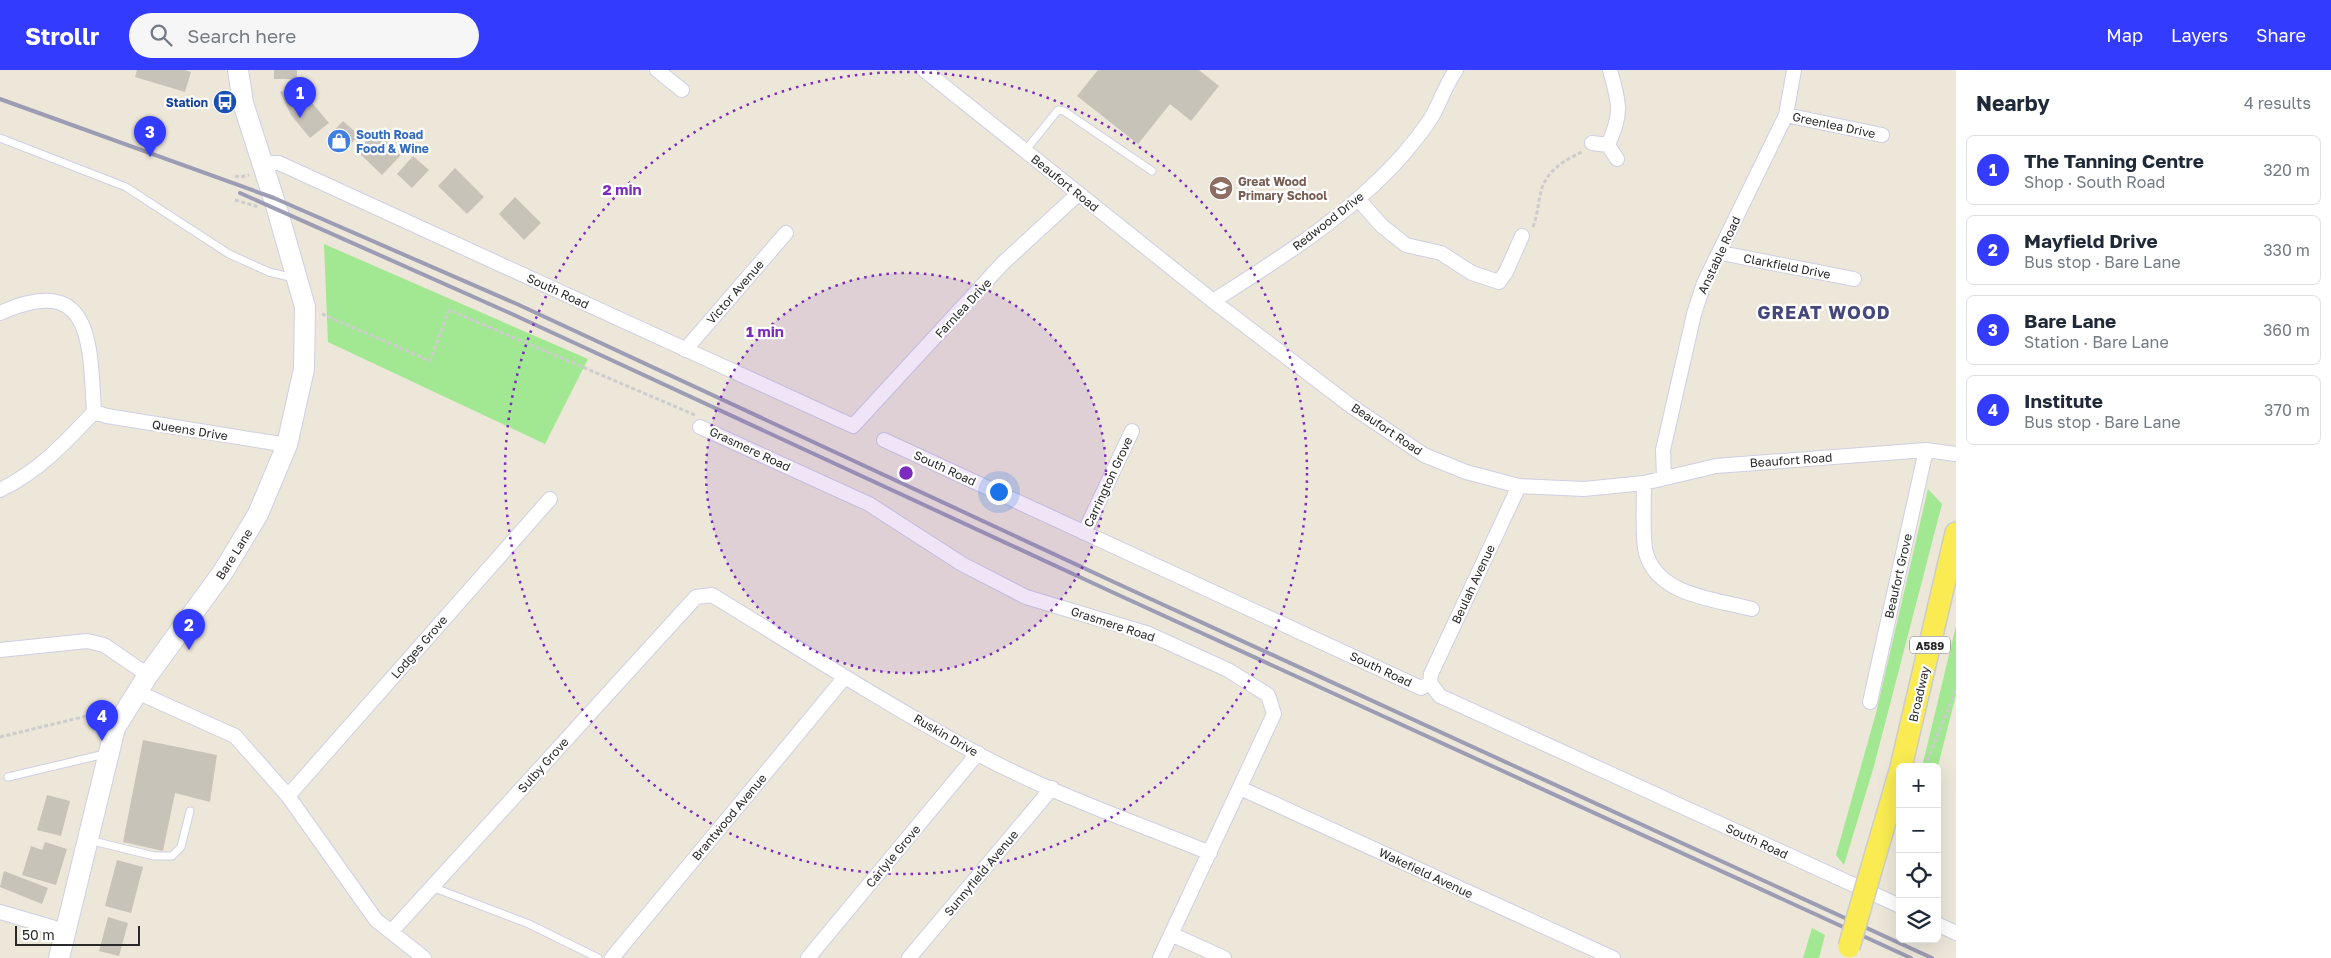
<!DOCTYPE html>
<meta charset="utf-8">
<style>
body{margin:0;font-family:"Golos Text",sans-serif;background:#f6f6f7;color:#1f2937}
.controls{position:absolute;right:15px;bottom:15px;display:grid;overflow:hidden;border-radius:8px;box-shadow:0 5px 20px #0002}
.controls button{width:45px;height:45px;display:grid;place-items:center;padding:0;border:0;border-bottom:1px solid #e0e1e3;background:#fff;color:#1f2937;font:25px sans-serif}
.scale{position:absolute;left:15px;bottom:12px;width:125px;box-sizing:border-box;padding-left:5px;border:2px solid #292929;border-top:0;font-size:14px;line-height:18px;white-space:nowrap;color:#292929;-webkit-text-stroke:4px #fff;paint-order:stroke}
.you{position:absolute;left:998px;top:421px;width:18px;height:18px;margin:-12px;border:4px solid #fff;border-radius:50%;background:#1a73e8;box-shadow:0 0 0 8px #1a73e833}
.badge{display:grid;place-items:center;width:32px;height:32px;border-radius:50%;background:#333bff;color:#fff;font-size:16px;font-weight:700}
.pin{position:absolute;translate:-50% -41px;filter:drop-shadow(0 1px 2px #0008)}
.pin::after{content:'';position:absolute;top:26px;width:18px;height:15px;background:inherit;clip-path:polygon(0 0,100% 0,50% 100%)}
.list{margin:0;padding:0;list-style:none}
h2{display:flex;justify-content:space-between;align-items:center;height:65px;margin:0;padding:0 20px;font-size:21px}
h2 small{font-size:16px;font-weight:400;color:#747a83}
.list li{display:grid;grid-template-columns:32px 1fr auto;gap:15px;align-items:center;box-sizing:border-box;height:70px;margin:0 10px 10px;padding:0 10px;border:1px solid #e0e1e3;border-radius:8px}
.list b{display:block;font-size:19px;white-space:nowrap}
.list p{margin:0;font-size:16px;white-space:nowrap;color:#747a83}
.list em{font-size:16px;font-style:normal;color:#747a83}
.icon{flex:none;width:28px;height:28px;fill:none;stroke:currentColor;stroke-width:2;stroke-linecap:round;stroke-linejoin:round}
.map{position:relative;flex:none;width:1956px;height:888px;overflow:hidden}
header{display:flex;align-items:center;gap:30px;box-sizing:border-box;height:70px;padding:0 25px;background:#333bff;color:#fff}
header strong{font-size:24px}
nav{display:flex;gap:28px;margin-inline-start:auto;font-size:18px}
.search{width:350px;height:45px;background:#f6f6f7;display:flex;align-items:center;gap:12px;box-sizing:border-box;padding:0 18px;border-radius:28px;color:#747a83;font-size:19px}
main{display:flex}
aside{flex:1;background:#fff}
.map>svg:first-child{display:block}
</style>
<header>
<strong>Strollr</strong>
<div class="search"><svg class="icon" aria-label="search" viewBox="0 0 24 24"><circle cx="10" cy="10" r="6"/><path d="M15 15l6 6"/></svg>Search here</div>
<nav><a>Map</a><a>Layers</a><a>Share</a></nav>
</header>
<main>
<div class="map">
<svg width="1956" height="888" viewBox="0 0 1956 888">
<rect width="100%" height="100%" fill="#ece7d9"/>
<path fill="#a2e791" d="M 324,174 L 588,289 L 545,374 L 328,272 Z
M 1928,419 L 1942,434 L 1874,696 L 1844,795 L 1836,785 L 1876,643 Z
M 1956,556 L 1956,625 L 1937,700 L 1937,697 L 1922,697 Z
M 1812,858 L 1825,865 L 1819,888 L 1803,888 Z"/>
<path fill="#c7c3b9" d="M 137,0 L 185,0 L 191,2 L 185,22 L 135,7 Z
M 274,0 L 297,0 L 297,9 L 274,9 Z
M 1098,0 L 1199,0 L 1219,16 L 1191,51 L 1170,34 L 1138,74 L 1077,26 Z
M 302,12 L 313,34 L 329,53 L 310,68 L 291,45 L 280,22 Z
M 343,51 L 359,65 L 343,82 L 327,68 Z
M 375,61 L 401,85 L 382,105 L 357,81 Z
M 413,86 L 429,100 L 412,118 L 397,104 Z
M 455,98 L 484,127 L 467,144 L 438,116 Z
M 515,127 L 541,153 L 524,170 L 499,144 Z
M 143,670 L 217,685 L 210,732 L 175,723 L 163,781 L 123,772 Z
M 47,725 L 70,731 L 61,766 L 37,760 Z
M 45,772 L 67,779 L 56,815 L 22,805 L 31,776 L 42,780 Z
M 117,790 L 143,797 L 131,843 L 105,836 Z
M 4,801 L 48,818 L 42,834 L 0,817 Z
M 108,847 L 128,853 L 119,886 L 99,881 Z"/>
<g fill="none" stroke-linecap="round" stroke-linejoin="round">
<g stroke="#cecfe3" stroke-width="9">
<path id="service" d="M 0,68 L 126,117 L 229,184 L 269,202 L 294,208
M 1025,81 L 1058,40 L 1064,41 L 1152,101
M 8,707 L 105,684
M 89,770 L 154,786 L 172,786 L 181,777 L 190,741
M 432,817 L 529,854 L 598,888"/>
</g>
<g stroke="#cecfe3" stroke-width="16">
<path id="minor" d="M 657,0 L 682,20
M 924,0 L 1213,231 L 1351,336 L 1424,385 L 1466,402 L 1519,416 L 1584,419 L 1644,413 L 1716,396 L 1926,380 L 1956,384
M 1610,0 C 1619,33 1623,42 1608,75 L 1617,89
M 1786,45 L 1882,65
M 1592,73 L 1608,75
M 262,93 L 279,93 L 853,356 L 1003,193 L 1078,124
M 1358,129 L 1382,156 L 1406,175 L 1441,183 L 1472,203 L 1499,212 L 1506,202 L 1522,166
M 1721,183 L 1854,209
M 1213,231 C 1279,189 1348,146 1401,87 C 1412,74 1427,57 1435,41 C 1442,27 1447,13 1456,0
M 0,243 C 93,201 90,274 94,342 C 64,374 40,400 0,420
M 685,280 L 786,163
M 94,342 L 107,346 L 287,375
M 700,357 L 869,434 L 962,494 L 1026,527 L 1149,564 L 1228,600 L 1268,625 L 1274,644 L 1160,888
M 884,370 L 1421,618 L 1430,613 L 1440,626 L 1900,836
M 1664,407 L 1663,380 L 1694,244 L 1704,213 L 1786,45 L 1794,0
M 1644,413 C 1644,429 1642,469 1646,483 C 1658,526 1715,529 1752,539
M 1084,463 L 1132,361
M 0,580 L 87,571 L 104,575 L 148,605
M 1430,613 L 1431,604 L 1519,416
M 137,622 L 235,666 L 288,726 L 376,850 L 424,888
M 1870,632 L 1926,380
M 1240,718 L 1613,888
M 288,726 L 550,429
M 0,842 L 65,861
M 1937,854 L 1956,863
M 391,862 L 696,527 L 712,525 C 800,579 886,634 976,683 C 1050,723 1132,751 1210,783
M 1171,864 L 1224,888
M 612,888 L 845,607
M 808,888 L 978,683
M 909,888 L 1052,718"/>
</g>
<g stroke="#cecfe3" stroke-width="22">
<path id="secondary" d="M 59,888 L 115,658 L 148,605 L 223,502 L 258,444 L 287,375 L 304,299 L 305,237 L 277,139 L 243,33 L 238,0"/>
</g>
<g stroke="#ccc" stroke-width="24">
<path id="primary" d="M 1901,697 L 1956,463
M 1869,807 L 1900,701"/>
</g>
<path stroke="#ccc" stroke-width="3" stroke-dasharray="4 2.5" stroke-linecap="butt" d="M 235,106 L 240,107 L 249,105
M 235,130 L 259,137
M 1533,157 C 1538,144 1538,131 1542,118 C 1548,100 1566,89 1582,82
M 322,244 L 430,291 L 449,240 L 695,345
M 0,667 L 103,642
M 1926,697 L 1927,691 L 1956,620"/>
<use href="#service" stroke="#fff" stroke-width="7"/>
<use href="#minor" stroke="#fff" stroke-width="14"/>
<use href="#secondary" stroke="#fff" stroke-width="20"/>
<use href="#primary" stroke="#f9eb51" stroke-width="21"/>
<path stroke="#9c9cb4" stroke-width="4" d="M 0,29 L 274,128 L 517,234 L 1116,513 L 1932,888
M 240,123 L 512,244 L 1112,522 L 1911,888"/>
<g stroke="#ccc" stroke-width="24" stroke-linecap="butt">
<path id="primary-bridge" d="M 1849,877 L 1869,807"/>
</g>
<use href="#primary-bridge" stroke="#f9eb51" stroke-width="21"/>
</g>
<circle cx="906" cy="403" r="200" fill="#7b2cbf" fill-opacity=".12"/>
<g fill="none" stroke="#7b2cbf" stroke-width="2.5" stroke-dasharray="2.5 5">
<circle cx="906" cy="403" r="200"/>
<circle cx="906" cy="403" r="401"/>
</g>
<defs>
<g id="bus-disc" transform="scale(1.25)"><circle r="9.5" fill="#1a4fb4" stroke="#fff"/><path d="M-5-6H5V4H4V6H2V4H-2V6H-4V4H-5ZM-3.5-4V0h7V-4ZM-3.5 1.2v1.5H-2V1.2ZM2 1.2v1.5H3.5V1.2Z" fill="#fff"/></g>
<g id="shop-disc" transform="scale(1.25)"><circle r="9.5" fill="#3f7fe0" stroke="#fff"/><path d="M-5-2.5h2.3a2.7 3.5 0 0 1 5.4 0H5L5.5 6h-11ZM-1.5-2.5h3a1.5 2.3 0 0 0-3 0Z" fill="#fff"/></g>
<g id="school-disc" transform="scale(1.25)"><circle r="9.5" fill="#8d6e63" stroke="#fff"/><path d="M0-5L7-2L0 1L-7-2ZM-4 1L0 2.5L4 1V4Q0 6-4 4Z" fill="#fff"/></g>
</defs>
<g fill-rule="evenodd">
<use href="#bus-disc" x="225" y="32"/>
<use href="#shop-disc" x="339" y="71"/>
<use href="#school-disc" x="1221" y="118"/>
</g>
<g text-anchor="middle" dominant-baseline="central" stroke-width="4.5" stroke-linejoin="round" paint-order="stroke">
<rect fill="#fff" stroke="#696969" stroke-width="1" x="1910" y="566.5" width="40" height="17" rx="4"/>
<g font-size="11" font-weight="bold" fill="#292929">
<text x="1930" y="575">A589</text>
</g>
<g font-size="12" font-weight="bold" fill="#164399" stroke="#fff" text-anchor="end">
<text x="208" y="32">Station</text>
</g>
<g font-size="12" fill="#292929" stroke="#fff">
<text transform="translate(1834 55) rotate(12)">Greenlea Drive</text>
<text transform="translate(1065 113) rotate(39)">Beaufort Road</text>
<text transform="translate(1328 151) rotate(-38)">Redwood Drive</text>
<text transform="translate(1719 185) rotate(-65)">Anstable Road</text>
<text transform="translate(1787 196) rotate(11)">Clarkfield Drive</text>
<text transform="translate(558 221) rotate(25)">South Road</text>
<text transform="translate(735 222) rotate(-49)">Victor Avenue</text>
<text transform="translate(963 238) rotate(-47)">Farnlea Drive</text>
<text transform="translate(1387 359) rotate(34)">Beaufort Road</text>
<text transform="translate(190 360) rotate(9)">Queens Drive</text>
<text transform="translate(750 379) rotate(25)">Grasmere Road</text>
<text transform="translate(1791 390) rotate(-4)">Beaufort Road</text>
<text transform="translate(945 398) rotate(25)">South Road</text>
<text transform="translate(1108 412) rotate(-65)">Carrington Grove</text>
<text transform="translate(234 484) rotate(-58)">Bare Lane</text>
<text transform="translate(1898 506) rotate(-77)">Beaufort Grove</text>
<text transform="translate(1473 514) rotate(-65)">Beulah Avenue</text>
<text transform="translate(1113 554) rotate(18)">Grasmere Road</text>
<text transform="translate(419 577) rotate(-49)">Lodges Grove</text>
<text transform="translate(1381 599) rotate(25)">South Road</text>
<text transform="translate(1919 624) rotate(-77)">Broadway</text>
<text transform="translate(946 665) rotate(30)">Ruskin Drive</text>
<text transform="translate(543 695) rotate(-48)">Sulby Grove</text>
<text transform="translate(729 747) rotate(-50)">Brantwood Avenue</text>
<text transform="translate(1757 771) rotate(25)">South Road</text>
<text transform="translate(893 786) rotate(-50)">Carlyle Grove</text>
<text transform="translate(981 803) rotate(-50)">Sunnyfield Avenue</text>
<text transform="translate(1426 803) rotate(25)">Wakefield Avenue</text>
</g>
<g font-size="12" font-weight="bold" fill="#366cbe" stroke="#fff" text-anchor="start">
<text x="356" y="64">South Road<tspan x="356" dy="14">Food &amp; Wine</tspan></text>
</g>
<g font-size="12" font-weight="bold" fill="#785e54" stroke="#fff" text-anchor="start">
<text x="1238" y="111">Great Wood<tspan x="1238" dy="14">Primary School</tspan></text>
</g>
<g font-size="18" font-weight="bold" letter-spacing="1" fill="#46487c" stroke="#fff">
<text x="1824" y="242">GREAT WOOD</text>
</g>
</g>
<circle cx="906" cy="403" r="8" fill="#7b2cbf" stroke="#fff" stroke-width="2.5"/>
<g font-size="15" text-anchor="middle" font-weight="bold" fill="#7b2cbf" stroke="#fff" stroke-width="4.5" stroke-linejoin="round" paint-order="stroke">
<text x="622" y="125">2 min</text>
<text x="765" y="267">1 min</text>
</g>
</svg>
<div class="controls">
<button>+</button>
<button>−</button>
<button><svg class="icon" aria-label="locate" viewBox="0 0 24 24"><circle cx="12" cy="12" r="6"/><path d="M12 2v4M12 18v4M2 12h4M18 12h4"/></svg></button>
<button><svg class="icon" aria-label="layers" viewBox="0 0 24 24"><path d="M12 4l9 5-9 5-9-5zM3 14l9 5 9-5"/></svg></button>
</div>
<div class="scale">50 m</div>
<div class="you"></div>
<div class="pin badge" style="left:300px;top:48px">1</div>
<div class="pin badge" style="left:189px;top:580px">2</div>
<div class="pin badge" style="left:150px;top:87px">3</div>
<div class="pin badge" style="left:102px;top:671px">4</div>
</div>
<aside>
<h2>Nearby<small>4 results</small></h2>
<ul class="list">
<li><span class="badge">1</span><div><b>The Tanning Centre</b><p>Shop · South Road</p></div><em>320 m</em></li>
<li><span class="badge">2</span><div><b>Mayfield Drive</b><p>Bus stop · Bare Lane</p></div><em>330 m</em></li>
<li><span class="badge">3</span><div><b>Bare Lane</b><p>Station · Bare Lane</p></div><em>360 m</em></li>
<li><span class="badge">4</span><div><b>Institute</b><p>Bus stop · Bare Lane</p></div><em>370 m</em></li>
</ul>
</aside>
</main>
